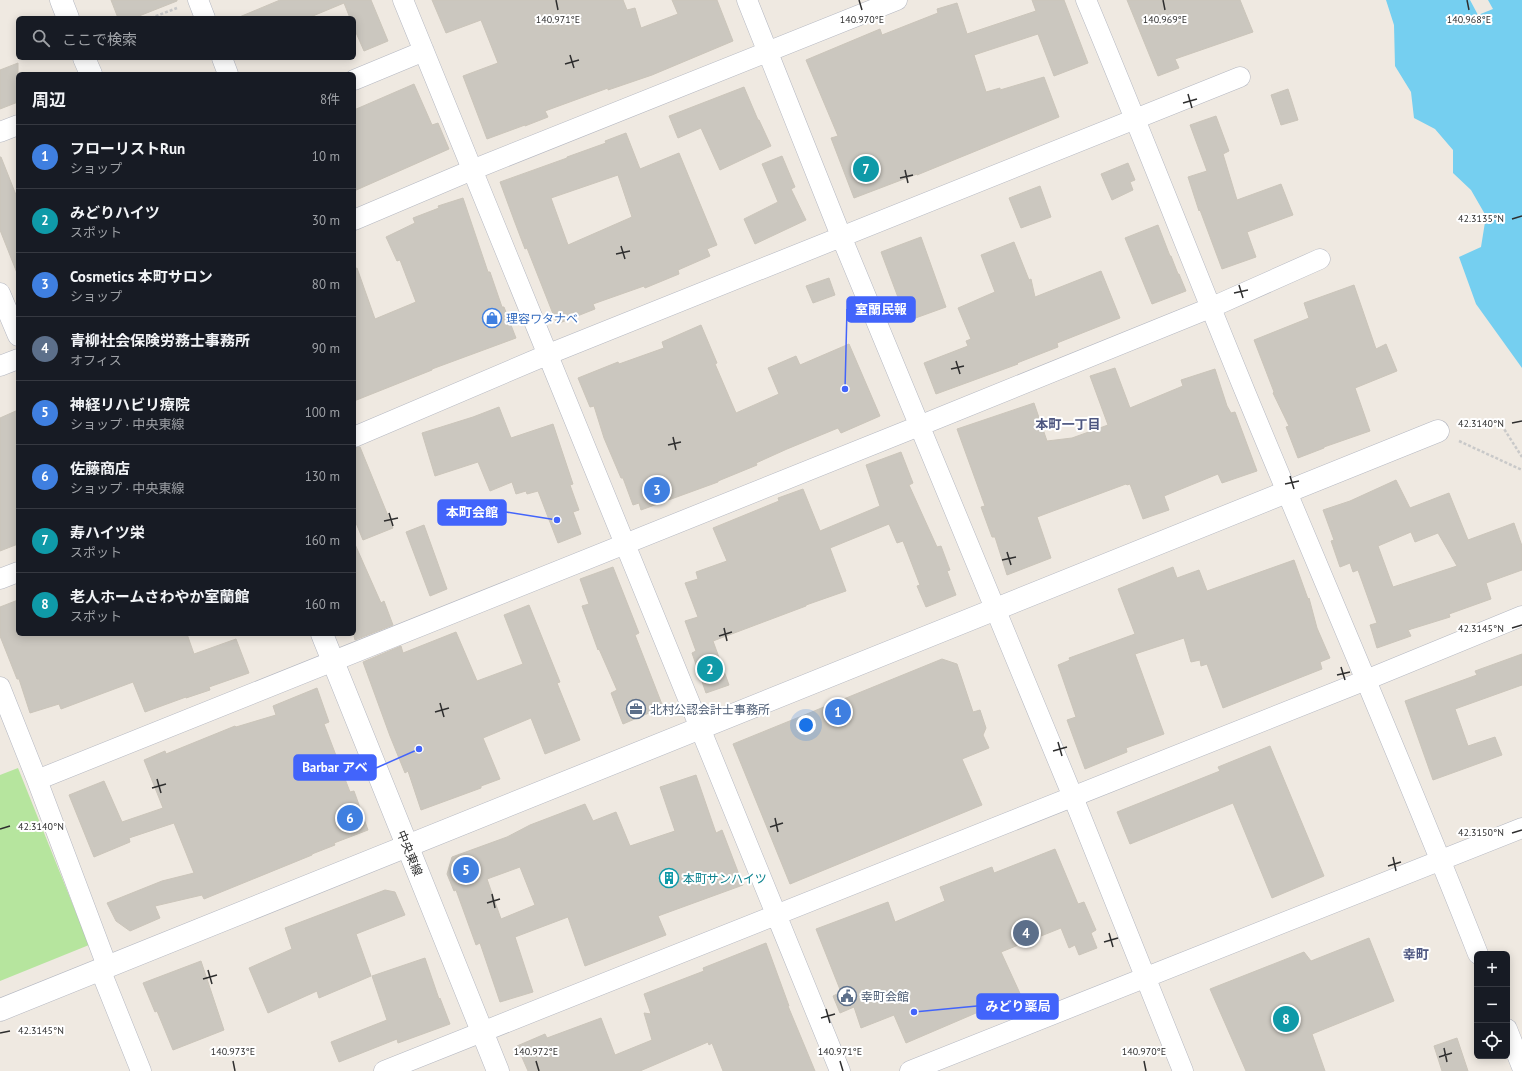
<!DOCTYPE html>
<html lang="ja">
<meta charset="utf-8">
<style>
body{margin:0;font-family:"PT Sans","Noto Sans JP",sans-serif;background:#20242c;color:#f1f3f6}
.controls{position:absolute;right:12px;bottom:12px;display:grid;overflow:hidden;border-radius:6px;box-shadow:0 2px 10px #0003}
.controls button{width:36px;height:36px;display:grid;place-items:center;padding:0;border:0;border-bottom:1px solid #363941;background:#171b24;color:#f1f3f6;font:20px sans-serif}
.you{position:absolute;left:806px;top:725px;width:14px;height:14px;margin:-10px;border:3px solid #fff;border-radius:50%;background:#1a73e8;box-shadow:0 0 0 6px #1a73e833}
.badge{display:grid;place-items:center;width:26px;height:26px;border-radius:50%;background:#4264fb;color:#fff;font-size:13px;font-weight:700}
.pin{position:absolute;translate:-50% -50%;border:2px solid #fff;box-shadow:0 1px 4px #0006}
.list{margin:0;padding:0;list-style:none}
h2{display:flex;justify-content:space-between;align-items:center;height:52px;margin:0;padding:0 16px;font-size:17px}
h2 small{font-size:13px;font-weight:400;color:#9ea1a6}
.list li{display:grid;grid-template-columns:26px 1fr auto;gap:12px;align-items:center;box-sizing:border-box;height:64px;padding:0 16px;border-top:1px solid #363941}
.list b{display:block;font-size:15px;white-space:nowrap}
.list p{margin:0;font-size:13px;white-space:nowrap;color:#9ea1a6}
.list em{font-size:13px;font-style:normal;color:#9ea1a6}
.icon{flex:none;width:22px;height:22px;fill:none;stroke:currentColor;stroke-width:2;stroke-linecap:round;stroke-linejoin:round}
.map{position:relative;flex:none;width:1522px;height:1071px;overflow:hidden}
.search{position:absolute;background:#171b24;box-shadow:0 2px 10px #0003;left:16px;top:16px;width:340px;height:44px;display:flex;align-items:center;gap:10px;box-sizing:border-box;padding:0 14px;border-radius:6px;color:#9ea1a6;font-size:15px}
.panel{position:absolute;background:#171b24;box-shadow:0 2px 10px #0003;left:16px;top:72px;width:340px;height:564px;border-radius:6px}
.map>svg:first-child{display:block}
</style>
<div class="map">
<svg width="1522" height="1071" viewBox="0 0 1522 1071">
<rect width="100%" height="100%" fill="#efe9e1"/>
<path fill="#b6e59e" d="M 18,768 L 89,945 L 0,981 L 0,775 Z"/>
<path fill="#75cff0" d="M 1386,0 L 1470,0 L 1478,15 L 1493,9 L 1488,0 L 1522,0 L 1522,368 L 1476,304 L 1459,257 L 1481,247 L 1486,216 L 1471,190 L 1453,173 L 1453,150 L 1435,129 L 1414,118 L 1411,92 L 1395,66 L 1394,25 Z"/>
<path fill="#cbc7bf" stroke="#cbc5ba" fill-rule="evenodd" d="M 111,0 L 177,0 L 177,1 L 134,18 L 118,18 Z
M 280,0 L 371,0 L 388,41 L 364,51 L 354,28 L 354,18 L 350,18 L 344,3 L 308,18 L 237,18 Z
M 432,0 L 623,0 L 627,10 L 635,8 L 641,28 L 678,14 L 672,0 L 717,0 L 733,41 L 652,75 L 608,90 L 608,88 L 545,111 L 548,117 L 525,126 L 525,125 L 487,139 L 463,76 L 498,63 L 481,20 L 446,33 Z
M 1032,0 L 1064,0 L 1088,63 L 1054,76 L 1038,34 L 974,55 L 986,92 L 1000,88 L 1000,90 L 1044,77 L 1059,117 L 917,175 L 917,174 L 854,198 L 831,138 L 838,136 L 806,60 L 880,29 L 882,35 L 938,13 L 937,9 L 957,3 L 967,34 L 1036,11 Z
M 1127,0 L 1240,0 L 1253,32 L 1175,59 L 1179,68 L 1158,76 Z
M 18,63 L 18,102 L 0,109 L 0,70 Z
M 414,84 L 432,125 L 438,123 L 449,149 L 354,191 L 354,110 Z
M 744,87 L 758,120 L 759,120 L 771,146 L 720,170 L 701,128 L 678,138 L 669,116 Z
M 1288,89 L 1298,120 L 1281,125 L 1271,95 Z
M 1216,116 L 1229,151 L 1223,154 L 1237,200 L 1281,184 L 1293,215 L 1247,232 L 1256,257 L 1222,269 L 1200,210 L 1199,211 L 1188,177 L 1207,171 L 1190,125 Z
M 626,133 L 640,169 L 679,153 L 717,245 L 707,249 L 710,256 L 678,270 L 679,274 L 645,288 L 644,286 L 593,304 L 595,309 L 557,324 L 527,248 L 525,249 L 514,220 L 500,182 L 567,158 L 567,157 L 606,143 L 605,141 ZM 618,175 L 632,217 L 568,245 L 551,198 Z
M 782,156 L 795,187 L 791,189 L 806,220 L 755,244 L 744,219 L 778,202 L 762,164 Z
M 0,157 L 1,157 L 18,200 L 17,273 L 0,230 Z
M 1128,163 L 1135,180 L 1130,182 L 1133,190 L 1112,200 L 1101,174 Z
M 1040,186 L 1051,217 L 1021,228 L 1009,198 Z
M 463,198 L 488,272 L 490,272 L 502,307 L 504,307 L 516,338 L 432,369 L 432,370 L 354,401 L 354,269 L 357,268 L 375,319 L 416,302 L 400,260 L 397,261 L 386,237 L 415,223 L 413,218 L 439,208 L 438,206 Z
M 1158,225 L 1170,256 L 1171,256 L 1178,274 L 1179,274 L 1186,291 L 1152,304 L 1125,238 Z
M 921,237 L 946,307 L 910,320 L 902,299 L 899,300 L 881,252 Z
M 1014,242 L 1029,280 L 1031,279 L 1035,297 L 1101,271 L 1120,318 L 1057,343 L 1058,347 L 1017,363 L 1018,364 L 936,394 L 924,363 L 968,346 L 966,341 L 971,339 L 958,308 L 995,292 L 981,255 Z
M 829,278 L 835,295 L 813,303 L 806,286 Z
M 1354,285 L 1376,349 L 1386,344 L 1397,371 L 1355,388 L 1370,431 L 1324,447 L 1324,448 L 1298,458 L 1286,427 L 1289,426 L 1273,393 L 1274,392 L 1254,340 L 1309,318 L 1304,303 Z
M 701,325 L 717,363 L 715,364 L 736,413 L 779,394 L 768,368 L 796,356 L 800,365 L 849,344 L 880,416 L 841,433 L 838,428 L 787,449 L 756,463 L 757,465 L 718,481 L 718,482 L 641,510 L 639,503 L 633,505 L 623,478 L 621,478 L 604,438 L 594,406 L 590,407 L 578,378 L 618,362 L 619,364 L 664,348 L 662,342 Z
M 1115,368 L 1130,408 L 1183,386 L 1181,380 L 1215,369 L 1227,406 L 1231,413 L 1235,412 L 1257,471 L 1222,483 L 1218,474 L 1164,496 L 1169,510 L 1143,519 L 1130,484 L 1127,485 L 1126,484 L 1037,517 L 1051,558 L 1007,575 L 995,537 L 992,537 L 981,507 L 985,506 L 957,429 L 1034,403 L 1047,441 L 1072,438 L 1108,425 L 1090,376 Z
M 499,407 L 511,438 L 553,424 L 573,484 L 570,485 L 579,510 L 573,512 L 581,534 L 558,543 L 538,491 L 527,494 L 526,491 L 516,494 L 512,482 L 490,491 L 478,462 L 435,476 L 422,433 L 473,417 Z
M 18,410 L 18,544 L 0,551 L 0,418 Z
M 360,447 L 393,528 L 363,540 L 354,518 L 354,448 Z
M 901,452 L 913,483 L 909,485 L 937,547 L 941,546 L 950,570 L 947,571 L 956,595 L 926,607 L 917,586 L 920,585 L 903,541 L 897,543 L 889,524 L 830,548 L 846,591 L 806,605 L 806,606 L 713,641 L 729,685 L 706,693 L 692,653 L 696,651 L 685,621 L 698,617 L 685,583 L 698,579 L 696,572 L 727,561 L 713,528 L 779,501 L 778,498 L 803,489 L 820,531 L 880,506 L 866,465 Z
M 1396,480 L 1410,508 L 1449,493 L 1468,540 L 1514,523 L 1522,546 L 1522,570 L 1486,583 L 1491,599 L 1449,614 L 1450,617 L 1408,630 L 1411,636 L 1377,648 L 1370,625 L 1377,623 L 1358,570 L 1353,572 L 1350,563 L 1340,567 L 1331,541 L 1334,540 L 1323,510 L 1350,501 ZM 1411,532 L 1415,542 L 1438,533 L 1457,566 L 1393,587 L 1378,546 Z
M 424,525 L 447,589 L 430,596 L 406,532 Z
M 354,542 L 381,603 L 384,601 L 393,625 L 355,640 L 354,636 Z
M 1294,560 L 1308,599 L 1309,598 L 1317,628 L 1330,658 L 1320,662 L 1322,669 L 1223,708 L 1207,664 L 1201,666 L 1200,660 L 1191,662 L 1184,638 L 1135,654 L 1164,734 L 1126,748 L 1127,752 L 1085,769 L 1067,720 L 1076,717 L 1058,665 L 1070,660 L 1069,658 L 1135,634 L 1118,589 L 1173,567 L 1177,578 L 1199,570 L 1207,591 Z
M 613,567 L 639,633 L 635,635 L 663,707 L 623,724 L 611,693 L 617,690 L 599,649 L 598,650 L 582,606 L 589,604 L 580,579 Z
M 18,600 L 18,634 L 187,634 L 194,654 L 236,639 L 249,673 L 209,687 L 210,690 L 186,698 L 186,697 L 145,712 L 133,682 L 61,709 L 59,704 L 30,713 L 19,679 L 17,679 L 0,636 L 0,607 Z
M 529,605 L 560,682 L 557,683 L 580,740 L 545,754 L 531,718 L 483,738 L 500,779 L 481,786 L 481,788 L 421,810 L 408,771 L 405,773 L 390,736 L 363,662 L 401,646 L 403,653 L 456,632 L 477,681 L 523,664 L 504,615 Z
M 1522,654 L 1522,685 L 1455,709 L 1468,746 L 1495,737 L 1502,755 L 1433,780 L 1405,701 L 1477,675 L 1475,671 Z
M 942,659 L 957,664 L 973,712 L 980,710 L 986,728 L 983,735 L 989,748 L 962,759 L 982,805 L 790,884 L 733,744 Z
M 317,688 L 329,722 L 324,724 L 350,792 L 354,791 L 368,830 L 334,843 L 335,845 L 312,854 L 312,855 L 204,899 L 202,895 L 155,906 L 160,918 L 130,931 L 116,921 L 107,903 L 162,881 L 194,873 L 174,823 L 129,838 L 130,842 L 94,857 L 69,795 L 104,781 L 122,822 L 163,808 L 144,760 L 165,751 L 166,754 L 235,726 L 236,727 L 276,715 L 273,706 Z
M 1270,746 L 1324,876 L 1272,898 L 1233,803 L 1130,844 L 1117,812 L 1220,771 L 1218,767 Z
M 696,775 L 716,833 L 722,830 L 743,885 L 658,916 L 666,935 L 585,966 L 568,917 L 515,937 L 533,992 L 500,1002 L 480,943 L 476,945 L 456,890 L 454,891 L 447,874 L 452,857 L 507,837 L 530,825 L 585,804 L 593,821 L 616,812 L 630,846 L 675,831 L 660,787 ZM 520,867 L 535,905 L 501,919 L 487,879 Z
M 1055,849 L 1078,904 L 1084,902 L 1096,930 L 1091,933 L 1097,948 L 1079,955 L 1075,945 L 1069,948 L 1061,928 L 1001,952 L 1023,1000 L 993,1014 L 990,1007 L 906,1043 L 894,1015 L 861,1028 L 854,1007 L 840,1013 L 833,996 L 841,992 L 816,929 L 888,902 L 895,922 L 945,901 L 940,887 L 992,867 L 994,873 Z
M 385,890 L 395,892 L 405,915 L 356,934 L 371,976 L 319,998 L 317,991 L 268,1013 L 249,968 L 292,949 L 285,928 Z
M 1369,938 L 1394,1001 L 1312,1034 L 1325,1071 L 1246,1071 L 1210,989 L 1304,952 L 1311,961 Z
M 766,943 L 789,1006 L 788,1006 L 815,1071 L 723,1071 L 712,1043 L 709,1045 L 708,1042 L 640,1071 L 528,1071 L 517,1046 L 545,1034 L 547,1038 L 601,1018 L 615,1055 L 652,1040 L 644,1013 L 651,1014 L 644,994 L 704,971 L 703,968 Z
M 425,958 L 439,999 L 440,998 L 450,1024 L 398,1043 L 397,1039 L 339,1062 L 331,1042 L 387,1020 L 372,976 Z
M 201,961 L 224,1030 L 173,1050 L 157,1011 L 155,1012 L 143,983 Z
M 1457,1038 L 1468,1071 L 1442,1071 L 1434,1046 Z"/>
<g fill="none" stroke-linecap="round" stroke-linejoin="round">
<g stroke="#b4b7c1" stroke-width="21">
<path id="minor" d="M 198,0 L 205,18
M 403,0 L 840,1071
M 747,0 L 841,236 L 1073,797 L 1183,1071
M 1086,0 C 1141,131 1192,263 1246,394 C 1323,580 1404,766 1478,954
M 222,58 L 228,74
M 354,80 L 424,51
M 0,132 L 18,125
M 354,220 L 472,170 L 897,0
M 0,293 L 18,336
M 0,366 L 18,359
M 354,437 L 549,354 L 1240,77
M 0,579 L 18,572
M 0,687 L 37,780 L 107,966
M 37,780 L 919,426 L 1210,308 L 1320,259
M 100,969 L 141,1071
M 1507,1029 L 1522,1067
M 384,1071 L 1366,680 L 1522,616
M 910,1071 L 1522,828"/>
</g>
<g stroke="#b4b7c1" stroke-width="23">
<path id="tertiary" d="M 0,1010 L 1438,431"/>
</g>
<g stroke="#b4b7c1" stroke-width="23">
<path id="secondary" d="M 61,0 L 68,18
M 84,58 L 91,74
M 322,634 L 498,1071"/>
</g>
<path stroke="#c9c9c9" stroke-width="2.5" stroke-dasharray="3 2" stroke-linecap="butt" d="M 151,18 L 177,8
M 1499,421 L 1522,457
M 1459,441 L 1522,470"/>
<use href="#minor" stroke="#fff" stroke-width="20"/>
<use href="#tertiary" stroke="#fff" stroke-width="22"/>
<use href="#secondary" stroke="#fff" stroke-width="22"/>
</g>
<path fill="none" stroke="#2e2e2e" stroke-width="1.5" d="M 556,0 L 558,10M 859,0 L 862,10M 1163,0 L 1165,10M 1467,0 L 1469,10M 570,55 L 574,68M 565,64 L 579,60M 1188,94 L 1192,108M 1183,103 L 1197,99M 905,170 L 908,183M 900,178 L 913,175M 1512,219 L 1522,216M 621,246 L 625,259M 616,254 L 630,251M 1239,285 L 1243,298M 1234,293 L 1248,290M 956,361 L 960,374M 951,369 L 964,366M 1512,423 L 1522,421M 673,437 L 676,450M 668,445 L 681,442M 1290,476 L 1294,489M 1285,484 L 1299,481M 389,513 L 393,526M 384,521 L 398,518M 1007,552 L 1011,565M 1002,560 L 1016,557M 724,628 L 727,641M 1512,628 L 1522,625M 719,636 L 732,632M 1341,667 L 1345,680M 1337,675 L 1350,672M 440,703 L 444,717M 435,712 L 449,708M 1058,742 L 1062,756M 1053,751 L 1067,747M 157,779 L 161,793M 152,788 L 166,784M 775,818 L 778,832M 770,827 L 783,823M 0,829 L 10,826M 1512,833 L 1522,830M 1393,857 L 1396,871M 1388,866 L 1401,862M 492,894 L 495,908M 487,903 L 500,899M 1109,933 L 1113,947M 1104,942 L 1118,938M 208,970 L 212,984M 203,979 L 217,975M 826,1009 L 830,1023M 821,1018 L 835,1014M 0,1033 L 10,1031M 1444,1048 L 1447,1062M 1439,1057 L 1452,1053M 233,1061 L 235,1071M 536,1061 L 539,1071M 840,1061 L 843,1071M 1144,1061 L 1146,1071"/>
<defs>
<g id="shop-ring" transform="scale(1)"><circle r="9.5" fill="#fff" stroke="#3f7fe0" stroke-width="1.5"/><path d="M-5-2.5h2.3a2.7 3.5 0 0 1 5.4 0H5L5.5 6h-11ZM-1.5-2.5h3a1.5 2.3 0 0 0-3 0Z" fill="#3f7fe0"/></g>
<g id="office-ring" transform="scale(1)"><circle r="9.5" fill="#fff" stroke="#5c6f8a" stroke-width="1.5"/><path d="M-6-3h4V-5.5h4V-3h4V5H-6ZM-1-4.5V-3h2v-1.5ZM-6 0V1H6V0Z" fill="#5c6f8a"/></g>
<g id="building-ring" transform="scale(1)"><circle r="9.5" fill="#fff" stroke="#0f9aa8" stroke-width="1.5"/><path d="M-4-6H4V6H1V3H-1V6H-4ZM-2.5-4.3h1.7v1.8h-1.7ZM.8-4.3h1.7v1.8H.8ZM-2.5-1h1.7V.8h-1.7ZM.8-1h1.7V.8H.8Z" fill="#0f9aa8"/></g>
<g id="civic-ring" transform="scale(1)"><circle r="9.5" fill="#fff" stroke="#5c6f8a" stroke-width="1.5"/><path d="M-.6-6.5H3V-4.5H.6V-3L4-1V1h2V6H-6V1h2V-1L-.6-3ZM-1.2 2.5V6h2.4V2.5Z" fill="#5c6f8a"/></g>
</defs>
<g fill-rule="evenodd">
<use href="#shop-ring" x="492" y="318"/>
<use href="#office-ring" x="636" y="709"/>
<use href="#building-ring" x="669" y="878"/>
<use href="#civic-ring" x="847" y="996"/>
</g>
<g text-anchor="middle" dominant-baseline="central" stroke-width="4" stroke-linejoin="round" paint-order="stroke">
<g font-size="12" fill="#366cbe" stroke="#fff" text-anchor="start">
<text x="506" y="318">理容ワタナベ</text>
</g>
<g font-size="12" fill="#4e5e75" stroke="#fff" text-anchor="start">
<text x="650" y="709">北村公認会計士事務所</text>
<text x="861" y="996">幸町会館</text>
</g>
<g font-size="12" fill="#2e2e2e" stroke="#fff">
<text transform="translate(410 853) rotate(68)">中央東線</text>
</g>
<g font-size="12" fill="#0d838f" stroke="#fff" text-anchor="start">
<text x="683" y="878">本町サンハイツ</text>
</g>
<g font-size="13" font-weight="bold" fill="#4d5680" stroke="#fff">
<text x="1068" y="424">本町一丁目</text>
<text x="1416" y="954">幸町</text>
</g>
</g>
<g font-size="10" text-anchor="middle" fill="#2e2e2e" stroke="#fff" stroke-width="4" stroke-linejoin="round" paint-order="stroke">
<text x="558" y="23">140.971°E</text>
<text x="862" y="23">140.970°E</text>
<text x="1165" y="23">140.969°E</text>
<text x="1469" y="23">140.968°E</text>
<text x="1481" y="222">42.3135°N</text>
<text x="1481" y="427">42.3140°N</text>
<text x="1481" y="632">42.3145°N</text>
<text x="41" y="830">42.3140°N</text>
<text x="1481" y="836">42.3150°N</text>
<text x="41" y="1034">42.3145°N</text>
<text x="233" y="1055">140.973°E</text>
<text x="536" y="1055">140.972°E</text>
<text x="840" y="1055">140.971°E</text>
<text x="1144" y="1055">140.970°E</text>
</g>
<path fill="none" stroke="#4264fb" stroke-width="1.5" d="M845 389L847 309M557 520L506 512M419 749L376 768M914 1012L977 1006"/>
<g fill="#4264fb" stroke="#fff" stroke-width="1.5">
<circle cx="845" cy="389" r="4"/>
<circle cx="557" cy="520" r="4"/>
<circle cx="419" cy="749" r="4"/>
<circle cx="914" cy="1012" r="4"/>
</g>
<g fill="#4264fb" stroke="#4264fb" stroke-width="1.5">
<rect x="847" y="297" width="68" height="25" rx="4"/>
<rect x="438" y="500" width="68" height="25" rx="4"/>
<rect x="294" y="755" width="82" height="25" rx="4"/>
<rect x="977" y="994" width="81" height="25" rx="4"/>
</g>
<g font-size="13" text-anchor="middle" font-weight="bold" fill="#fff">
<text x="881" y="314">室蘭民報</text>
<text x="472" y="517">本町会館</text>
<text x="335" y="772">Barbar アベ</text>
<text x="1018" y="1011">みどり薬局</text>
</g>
</svg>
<div class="controls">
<button>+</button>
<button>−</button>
<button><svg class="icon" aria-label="locate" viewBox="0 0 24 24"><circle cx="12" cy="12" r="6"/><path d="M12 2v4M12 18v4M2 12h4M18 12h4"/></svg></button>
</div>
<div class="you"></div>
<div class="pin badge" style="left:838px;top:712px;background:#3f7fe0">1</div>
<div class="pin badge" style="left:710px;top:669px;background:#0f9aa8">2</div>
<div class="pin badge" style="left:657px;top:490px;background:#3f7fe0">3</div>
<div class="pin badge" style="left:1026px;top:933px;background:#5c6f8a">4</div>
<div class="pin badge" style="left:466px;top:870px;background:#3f7fe0">5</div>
<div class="pin badge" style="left:350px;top:818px;background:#3f7fe0">6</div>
<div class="pin badge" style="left:866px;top:169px;background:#0f9aa8">7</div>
<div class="pin badge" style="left:1286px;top:1019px;background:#0f9aa8">8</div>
<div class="search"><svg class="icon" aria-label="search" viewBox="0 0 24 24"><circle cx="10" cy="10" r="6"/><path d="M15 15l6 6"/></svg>ここで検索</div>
<section class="panel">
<h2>周辺<small>8件</small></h2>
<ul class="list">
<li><span class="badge" style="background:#3f7fe0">1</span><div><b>フローリストRun</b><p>ショップ</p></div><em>10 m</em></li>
<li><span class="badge" style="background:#0f9aa8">2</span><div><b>みどりハイツ</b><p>スポット</p></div><em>30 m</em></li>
<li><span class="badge" style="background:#3f7fe0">3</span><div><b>Cosmetics 本町サロン</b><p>ショップ</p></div><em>80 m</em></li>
<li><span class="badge" style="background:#5c6f8a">4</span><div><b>青柳社会保険労務士事務所</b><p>オフィス</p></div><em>90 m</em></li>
<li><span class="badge" style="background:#3f7fe0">5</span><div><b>神経リハビリ療院</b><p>ショップ · 中央東線</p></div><em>100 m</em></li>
<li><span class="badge" style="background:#3f7fe0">6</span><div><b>佐藤商店</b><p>ショップ · 中央東線</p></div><em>130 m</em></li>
<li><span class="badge" style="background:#0f9aa8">7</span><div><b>寿ハイツ栄</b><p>スポット</p></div><em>160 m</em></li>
<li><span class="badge" style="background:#0f9aa8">8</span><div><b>老人ホームさわやか室蘭館</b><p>スポット</p></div><em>160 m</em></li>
</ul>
</section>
</div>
